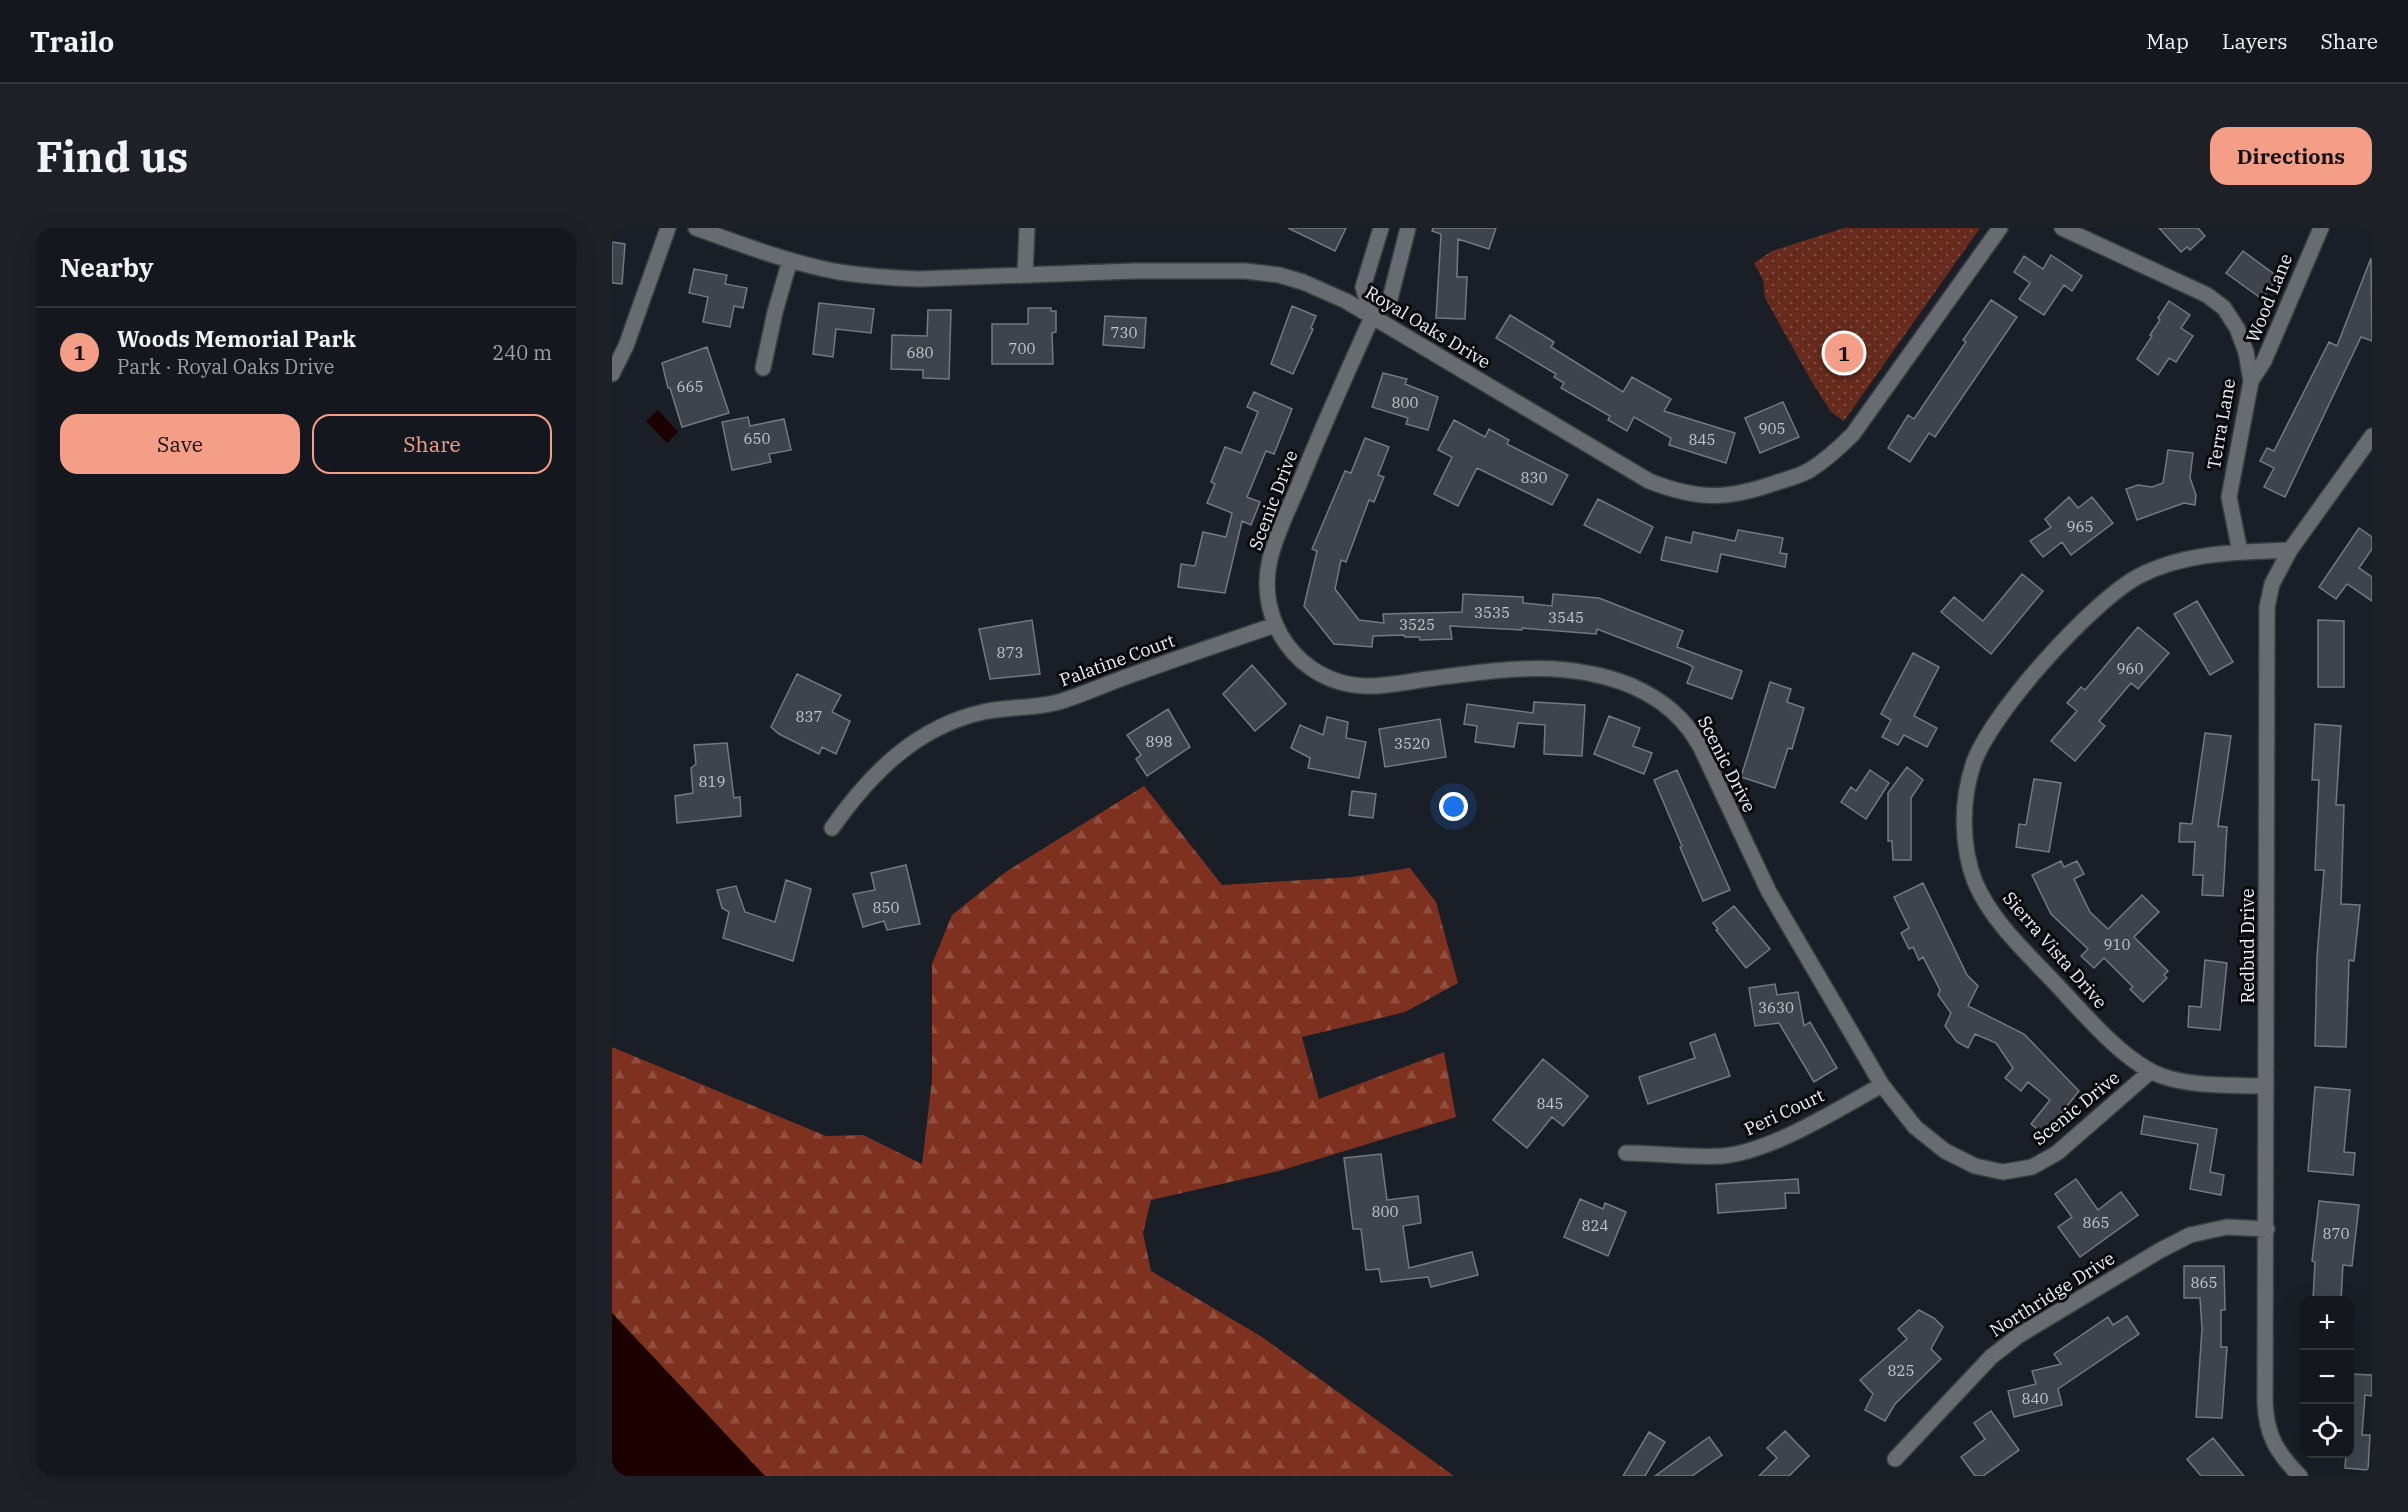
<!DOCTYPE html>
<meta charset="utf-8">
<style>
body{margin:0;font-family:"IBM Plex Serif",serif;background:#1d2026;color:#f1f3f6}
.controls{position:absolute;right:18px;bottom:18px;display:grid;overflow:hidden;border-radius:12px;box-shadow:0 6px 24px #0002}
.controls button{width:54px;height:54px;display:grid;place-items:center;padding:0;border:0;border-bottom:2px solid #33363b;background:#14171d;color:#f1f3f6;font:30px sans-serif}
.you{position:absolute;left:842px;top:579px;width:21px;height:21px;margin:-15px;border:4px solid #fff;border-radius:50%;background:#1a73e8;box-shadow:0 0 0 9px #1a73e833}
.badge{display:grid;place-items:center;width:39px;height:39px;border-radius:50%;background:#f49e88;color:#111;font-size:20px;font-weight:700}
.pin{position:absolute;translate:-50% -50%;border:3px solid #fff;box-shadow:0 2px 6px #0006}
.list{margin:0;padding:0;list-style:none}
h2{display:flex;justify-content:space-between;align-items:center;height:78px;margin:0;padding:0 24px;font-size:26px}
h2 small{font-size:20px;font-weight:400;color:#9d9fa4}
.list li{display:grid;grid-template-columns:39px 1fr auto;gap:18px;align-items:center;box-sizing:border-box;height:90px;padding:0 24px;border-top:2px solid #33363b}
.list b{display:block;font-size:22px;white-space:nowrap}
.list p{margin:0;font-size:20px;white-space:nowrap;color:#9d9fa4}
.list em{font-size:20px;font-style:normal;color:#9d9fa4}
.actions{display:flex;gap:12px;padding:18px 24px}
.actions a{flex:1;padding:14px 0;border:2px solid #f49e88;border-radius:18px;text-align:center;font-size:21px;color:#f49e88}
.actions .main{background:#f49e88;color:#111}
.icon{flex:none;width:33px;height:33px;fill:none;stroke:currentColor;stroke-width:2;stroke-linecap:round;stroke-linejoin:round}
.map{position:relative;flex:none;width:1760px;height:1248px;overflow:hidden;border-radius:18px}
header{display:flex;align-items:center;gap:36px;box-sizing:border-box;height:84px;padding:0 30px;background:#14171d;border-bottom:2px solid #33363b}
header strong{font-size:28px}
nav{display:flex;gap:33px;margin-inline-start:auto;font-size:21px}
.intro{display:flex;align-items:center;justify-content:space-between;box-sizing:border-box;height:144px;padding:0 36px}
h1{margin:0;font-size:42px}
.button{padding:15px 27px;border-radius:18px;background:#f49e88;color:#111;font-size:21px;font-weight:700}
main{display:flex;gap:36px;padding:0 36px}
aside{flex:1;background:#14171d;border-radius:18px;box-shadow:0 6px 24px #0002}
.map>svg:first-child{display:block}
</style>
<header>
<strong>Trailo</strong>
<nav><a>Map</a><a>Layers</a><a>Share</a></nav>
</header>
<div class="intro"><h1>Find us</h1><a class="button">Directions</a></div>
<main>
<aside>
<h2>Nearby<small></small></h2>
<ul class="list">
<li><span class="badge">1</span><div><b>Woods Memorial Park</b><p>Park · Royal Oaks Drive</p></div><em>240 m</em></li>
</ul>
<div class="actions"><a class="main">Save</a><a>Share</a></div>
</aside>
<div class="map">
<svg width="1760" height="1248" viewBox="0 0 1760 1248">
<defs>
<pattern id="forest-firs" width="22" height="20" patternUnits="userSpaceOnUse" patternTransform="scale(1.5)"><rect width="22" height="20" fill="#7d311e"/><path d="M5 1l3.5 6h-7zM16 11l3.5 6h-7z" fill="#904f3f"/></pattern>
<pattern id="park-dots" width="8" height="8" patternUnits="userSpaceOnUse" patternTransform="scale(1.5)"><rect width="8" height="8" fill="#662b1c"/><path d="M2 2h.1M6 6h.1" fill="none" stroke="#7c4a3e" stroke-width="1.8" stroke-linecap="round"/></pattern>
</defs>
<rect width="100%" height="100%" fill="#1a1f27"/>
<path fill="url(#forest-firs)" d="M 532,558 L 610,657 L 740,649 L 798,640 L 824,674 L 846,755 L 793,784 L 690,809 L 707,871 L 832,824 L 844,889 L 667,943 L 539,972 L 531,1005 L 539,1043 L 650,1109 L 842,1248 L 153,1248 L 0,1085 L 0,819 L 214,908 L 251,907 L 310,936 L 320,852 L 320,736 L 340,687 L 395,643 Z"/>
<path fill="url(#park-dots)" d="M 1232,0 L 1368,0 L 1232,193 L 1219,184 L 1200,154 L 1153,70 L 1151,52 L 1142,35 L 1160,23 Z"/>
<path fill="#1c0000" d="M 46,182 L 66,204 L 55,215 L 34,193 Z
M 0,1085 L 153,1248 L 0,1248 Z"/>
<path fill="#3e434c" stroke="#737882" stroke-width="1.5" d="M 676,0 L 734,0 L 723,23 Z
M 821,0 L 884,0 L 877,21 L 846,11 L 845,49 L 855,49 L 853,91 L 824,90 L 829,6 L 820,3 Z
M 1547,0 L 1586,0 L 1593,8 L 1578,22 L 1575,19 L 1569,24 Z
M 0,14 L 13,16 L 10,56 L 0,55 Z
M 1631,23 L 1666,49 L 1650,71 L 1614,45 Z
M 1439,27 L 1470,48 L 1460,63 L 1452,57 L 1432,87 L 1407,71 L 1418,55 L 1402,44 L 1412,28 L 1431,41 Z
M 1759,30 L 1760,113 L 1749,109 L 1673,269 L 1652,259 L 1662,240 L 1648,233 L 1655,220 L 1662,223 L 1717,114 L 1725,118 Z
M 82,41 L 115,47 L 113,56 L 135,60 L 131,80 L 122,78 L 118,99 L 91,94 L 96,69 L 77,65 Z
M 1379,72 L 1405,89 L 1323,209 L 1317,205 L 1298,234 L 1276,220 L 1296,187 L 1302,191 L 1354,114 L 1351,112 Z
M 1557,73 L 1578,87 L 1569,100 L 1581,108 L 1564,134 L 1557,130 L 1546,147 L 1525,131 L 1540,108 L 1538,107 L 1548,92 L 1546,90 Z
M 207,75 L 262,81 L 259,105 L 224,101 L 221,129 L 201,126 Z
M 680,78 L 704,88 L 699,100 L 701,101 L 681,146 L 659,136 Z
M 416,80 L 439,80 L 439,83 L 444,83 L 444,104 L 440,105 L 441,136 L 380,136 L 380,96 L 416,96 Z
M 316,82 L 339,82 L 337,151 L 311,150 L 311,142 L 279,141 L 280,107 L 315,108 Z
M 898,87 L 942,114 L 939,119 L 1011,164 L 1020,149 L 1059,171 L 1052,183 L 1123,205 L 1114,235 L 1057,217 L 1059,210 L 1022,189 L 1015,203 L 996,192 L 998,188 L 949,160 L 952,155 L 942,149 L 944,146 L 884,110 Z
M 493,88 L 534,90 L 532,120 L 491,117 Z
M 95,119 L 117,185 L 70,199 L 58,160 L 56,160 L 50,135 Z
M 771,145 L 795,151 L 793,156 L 826,169 L 816,202 L 794,196 L 796,190 L 760,179 Z
M 642,164 L 680,181 L 662,226 L 654,223 L 635,269 L 648,274 L 639,297 L 630,293 L 613,365 L 566,359 L 569,336 L 583,338 L 591,304 L 614,309 L 620,285 L 595,275 L 603,256 L 599,254 L 613,219 L 629,225 L 646,184 L 635,179 Z
M 1171,174 L 1187,209 L 1148,225 L 1133,190 Z
M 136,189 L 138,198 L 172,191 L 179,222 L 157,226 L 159,234 L 120,242 L 110,194 Z
M 842,192 L 873,209 L 877,201 L 897,212 L 895,216 L 956,247 L 940,277 L 865,240 L 846,278 L 822,266 L 840,229 L 826,222 Z
M 753,210 L 777,219 L 766,247 L 772,249 L 762,274 L 757,272 L 734,334 L 729,332 L 723,361 L 747,392 L 772,395 L 771,386 L 850,384 L 851,366 L 911,369 L 911,375 L 940,378 L 941,366 L 987,370 L 1071,403 L 1065,419 L 1130,443 L 1120,471 L 1075,455 L 1081,439 L 1076,436 L 985,401 L 984,406 L 910,400 L 910,402 L 838,398 L 840,411 L 808,412 L 807,409 L 793,409 L 792,407 L 761,408 L 760,419 L 722,416 L 692,378 L 705,323 L 700,321 L 733,243 L 739,245 Z
M 1556,222 L 1581,225 L 1578,250 L 1584,267 L 1583,277 L 1572,275 L 1525,292 L 1514,261 L 1526,257 L 1540,259 L 1551,255 Z
M 1457,269 L 1466,280 L 1480,269 L 1501,295 L 1459,327 L 1450,314 L 1431,329 L 1418,313 L 1439,299 L 1433,291 Z
M 986,271 L 1041,299 L 1028,325 L 972,297 Z
M 1747,300 L 1760,309 L 1760,321 L 1747,340 L 1760,349 L 1760,373 L 1735,356 L 1724,371 L 1707,359 Z
M 1126,302 L 1171,310 L 1168,325 L 1175,326 L 1173,339 L 1109,326 L 1105,344 L 1049,332 L 1054,309 L 1079,315 L 1081,304 L 1123,313 Z
M 1410,346 L 1431,363 L 1379,426 L 1329,384 L 1342,369 L 1371,393 Z
M 1585,373 L 1621,434 L 1598,447 L 1562,386 Z
M 420,392 L 428,446 L 378,451 L 367,401 Z
M 1706,392 L 1732,393 L 1732,459 L 1706,459 Z
M 1526,399 L 1557,425 L 1526,461 L 1519,455 L 1487,493 L 1493,498 L 1463,533 L 1439,513 L 1465,483 L 1455,475 L 1469,459 L 1473,462 Z
M 1301,425 L 1327,439 L 1302,488 L 1325,500 L 1315,519 L 1292,507 L 1286,517 L 1270,509 L 1279,492 L 1269,486 Z
M 640,437 L 674,476 L 643,503 L 611,466 Z
M 185,446 L 229,467 L 220,484 L 238,493 L 224,526 L 210,519 L 207,526 L 167,506 L 159,499 Z
M 1158,454 L 1179,461 L 1175,474 L 1192,480 L 1180,521 L 1176,520 L 1163,560 L 1129,549 Z
M 922,474 L 973,477 L 970,528 L 932,526 L 933,497 L 906,495 L 902,519 L 863,514 L 865,498 L 852,496 L 855,476 L 921,485 Z
M 556,481 L 578,519 L 535,548 L 524,531 L 529,527 L 515,507 Z
M 997,488 L 1028,500 L 1021,518 L 1040,525 L 1032,546 L 982,526 Z
M 715,489 L 736,494 L 734,510 L 754,514 L 747,550 L 696,540 L 698,530 L 679,520 L 688,497 L 711,507 Z
M 828,491 L 834,529 L 773,539 L 767,501 Z
M 1703,496 L 1729,498 L 1724,577 L 1732,577 L 1729,676 L 1748,677 L 1742,733 L 1737,732 L 1734,819 L 1703,818 L 1705,729 L 1712,642 L 1703,642 L 1707,552 L 1700,552 Z
M 1593,505 L 1619,508 L 1606,598 L 1615,599 L 1611,668 L 1590,667 L 1591,647 L 1581,647 L 1583,614 L 1567,614 L 1568,595 L 1580,596 Z
M 115,515 L 122,570 L 128,569 L 129,588 L 65,595 L 63,568 L 81,565 L 79,540 L 84,536 L 82,517 Z
M 1295,539 L 1311,552 L 1299,570 L 1299,632 L 1281,632 L 1280,613 L 1276,613 L 1276,565 Z
M 1065,542 L 1118,662 L 1091,673 L 1068,619 L 1070,618 L 1042,552 Z
M 1258,542 L 1277,555 L 1254,591 L 1229,574 L 1239,559 L 1244,563 Z
M 1422,551 L 1449,555 L 1437,624 L 1404,619 L 1407,596 L 1414,597 Z
M 740,563 L 764,566 L 761,590 L 737,587 Z
M 1449,633 L 1452,639 L 1465,633 L 1472,646 L 1462,651 L 1478,684 L 1496,701 L 1530,667 L 1547,684 L 1522,709 L 1556,743 L 1552,747 L 1555,750 L 1531,774 L 1518,761 L 1521,759 L 1492,730 L 1482,740 L 1469,728 L 1476,721 L 1439,686 L 1420,647 Z
M 294,637 L 308,696 L 275,702 L 272,693 L 251,699 L 241,666 L 263,662 L 259,645 Z
M 174,652 L 199,661 L 181,733 L 111,710 L 117,684 L 110,680 L 105,662 L 124,658 L 133,684 L 163,694 Z
M 1311,655 L 1355,747 L 1366,758 L 1356,778 L 1412,806 L 1467,863 L 1432,907 L 1419,896 L 1438,872 L 1416,854 L 1409,863 L 1393,850 L 1401,840 L 1384,815 L 1363,806 L 1356,820 L 1345,814 L 1333,798 L 1339,785 L 1326,767 L 1328,762 L 1311,729 L 1307,732 L 1301,719 L 1297,721 L 1289,705 L 1297,700 L 1282,669 Z
M 1122,678 L 1158,721 L 1134,740 L 1104,702 L 1106,701 L 1101,695 Z
M 1593,732 L 1615,735 L 1608,802 L 1576,799 L 1577,778 L 1589,779 Z
M 1163,756 L 1165,767 L 1186,764 L 1192,798 L 1198,794 L 1225,840 L 1202,854 L 1167,795 L 1143,798 L 1137,760 Z
M 1103,806 L 1118,848 L 1036,876 L 1027,849 L 1083,830 L 1078,815 Z
M 931,831 L 976,868 L 951,898 L 940,889 L 915,920 L 881,892 Z
M 1703,859 L 1738,862 L 1732,924 L 1743,925 L 1741,947 L 1696,943 Z
M 1532,888 L 1605,901 L 1598,944 L 1612,947 L 1609,967 L 1578,961 L 1586,916 L 1529,906 Z
M 769,926 L 775,972 L 806,968 L 809,995 L 791,998 L 797,1040 L 860,1024 L 866,1047 L 819,1059 L 816,1049 L 769,1054 L 767,1041 L 754,1042 L 749,1001 L 741,1001 L 732,930 Z
M 1186,951 L 1187,965 L 1173,965 L 1174,980 L 1106,985 L 1104,956 Z
M 1464,951 L 1486,982 L 1509,964 L 1526,987 L 1468,1029 L 1446,999 L 1460,989 L 1443,966 Z
M 968,971 L 991,981 L 993,975 L 1014,984 L 996,1028 L 952,1009 Z
M 1707,973 L 1747,977 L 1740,1038 L 1731,1037 L 1729,1072 L 1701,1072 L 1703,1034 L 1700,1033 Z
M 1572,1038 L 1612,1038 L 1613,1082 L 1609,1082 L 1609,1119 L 1615,1119 L 1610,1190 L 1584,1189 L 1590,1101 L 1588,1070 L 1572,1070 Z
M 1307,1082 L 1322,1090 L 1331,1099 L 1319,1121 L 1329,1131 L 1283,1176 L 1273,1193 L 1253,1182 L 1261,1166 L 1248,1152 L 1295,1111 L 1286,1101 Z
M 1515,1088 L 1527,1106 L 1446,1161 L 1450,1177 L 1402,1189 L 1396,1163 L 1424,1156 L 1420,1143 L 1449,1136 L 1442,1126 L 1496,1089 L 1501,1097 Z
M 1737,1146 L 1760,1147 L 1760,1168 L 1753,1167 L 1750,1207 L 1758,1207 L 1756,1242 L 1733,1240 L 1734,1226 L 1737,1226 Z
M 1379,1183 L 1407,1222 L 1371,1248 L 1363,1248 L 1349,1229 L 1373,1211 L 1362,1195 Z
M 1173,1203 L 1197,1228 L 1177,1248 L 1147,1248 L 1165,1230 L 1155,1220 Z
M 1037,1204 L 1053,1214 L 1033,1248 L 1011,1248 Z
M 1097,1209 L 1110,1227 L 1080,1248 L 1043,1248 Z
M 1601,1210 L 1632,1248 L 1589,1248 L 1575,1231 Z"/>
<g fill="none" stroke-linecap="round" stroke-linejoin="round">
<g stroke="#383d44" stroke-width="18">
<path id="minor" d="M 84,0 C 131,17 178,35 227,44 C 253,48 279,50 306,51 L 522,43 L 633,43 L 667,47 L 691,54 L 734,73 L 1037,253 C 1085,272 1115,272 1163,255 C 1175,251 1188,248 1198,242 C 1214,232 1228,219 1241,206 L 1388,0
M 769,0 L 751,59 L 760,89 L 778,71 L 796,0
M 1450,0 L 1595,67 L 1612,80 L 1625,100 L 1634,124 L 1639,153 L 1617,269 L 1628,324
M 413,47 L 415,0
M 760,89 C 735,145 709,202 686,259 C 676,282 664,306 658,331 C 643,393 687,455 752,458 C 773,459 794,454 815,451 C 886,442 951,430 1020,458 C 1051,472 1073,490 1089,520 L 1157,664 L 1270,857 L 1303,899 L 1333,923 L 1363,938 L 1391,944 L 1420,939 L 1445,925 L 1539,843
M 151,140 L 163,84 L 178,32
M 0,146 L 14,118 L 56,0
M 1639,153 L 1652,133 L 1709,0
M 220,600 C 258,546 304,499 371,484 C 398,478 427,481 453,472 C 477,464 501,453 525,445 C 571,428 617,413 663,397
M 1654,858 C 1622,857 1580,859 1550,848 C 1513,835 1471,785 1444,756 C 1415,725 1380,694 1363,654 C 1349,618 1349,573 1361,537 C 1377,487 1480,373 1527,348 C 1573,324 1627,324 1678,322
M 1014,925 C 1046,925 1078,930 1110,928 C 1159,924 1226,881 1270,857
M 1283,1231 L 1379,1129 L 1406,1108 L 1547,1023 L 1578,1007 L 1615,999 L 1655,1001
M 1688,1248 C 1665,1225 1654,1207 1653,1174 L 1655,379 L 1660,356 L 1678,322 L 1760,208"/>
</g>
<use href="#minor" stroke="#686b6f" stroke-width="15"/>
</g>
<g text-anchor="middle" dominant-baseline="central" stroke-width="6" stroke-linejoin="round" paint-order="stroke">
<g font-size="15" fill="#c3c6cd">
<text x="512" y="104">730</text>
<text x="410" y="120">700</text>
<text x="308" y="124">680</text>
<text x="78" y="158">665</text>
<text x="793" y="174">800</text>
<text x="1160" y="200">905</text>
<text x="145" y="210">650</text>
<text x="1090" y="211">845</text>
<text x="922" y="249">830</text>
<text x="1468" y="298">965</text>
<text x="880" y="384">3535</text>
<text x="954" y="389">3545</text>
<text x="805" y="396">3525</text>
<text x="398" y="424">873</text>
<text x="1518" y="440">960</text>
<text x="197" y="488">837</text>
<text x="547" y="513">898</text>
<text x="800" y="515">3520</text>
<text x="100" y="553">819</text>
<text x="274" y="679">850</text>
<text x="1505" y="716">910</text>
<text x="1164" y="779">3630</text>
<text x="938" y="875">845</text>
<text x="773" y="983">800</text>
<text x="1484" y="994">865</text>
<text x="983" y="997">824</text>
<text x="1724" y="1005">870</text>
<text x="1592" y="1054">865</text>
<text x="1289" y="1142">825</text>
<text x="1423" y="1170">840</text>
</g>
<g font-size="18" fill="#eff2f8" stroke="#07090c">
<text transform="translate(1657 70) rotate(-68)">Wood Lane</text>
<text transform="translate(816 99) rotate(31)">Royal Oaks Drive</text>
<text transform="translate(1609 196) rotate(-80)">Terra Lane</text>
<text transform="translate(661 272) rotate(-69)">Scenic Drive</text>
<text transform="translate(505 432) rotate(-20)">Palatine Court</text>
<text transform="translate(1115 536) rotate(63)">Scenic Drive</text>
<text transform="translate(1635 718) rotate(-90)">Redbud Drive</text>
<text transform="translate(1443 722) rotate(49)">Sierra Vista Drive</text>
<text transform="translate(1464 880) rotate(-39)">Scenic Drive</text>
<text transform="translate(1172 884) rotate(-25)">Peri Court</text>
<text transform="translate(1440 1066) rotate(-32)">Northridge Drive</text>
</g>
</g>
</svg>
<div class="controls">
<button>+</button>
<button>−</button>
<button><svg class="icon" aria-label="locate" viewBox="0 0 24 24"><circle cx="12" cy="12" r="6"/><path d="M12 2v4M12 18v4M2 12h4M18 12h4"/></svg></button>
</div>
<div class="you"></div>
<div class="pin badge" style="left:1232px;top:125px">1</div>
</div>
</main>
